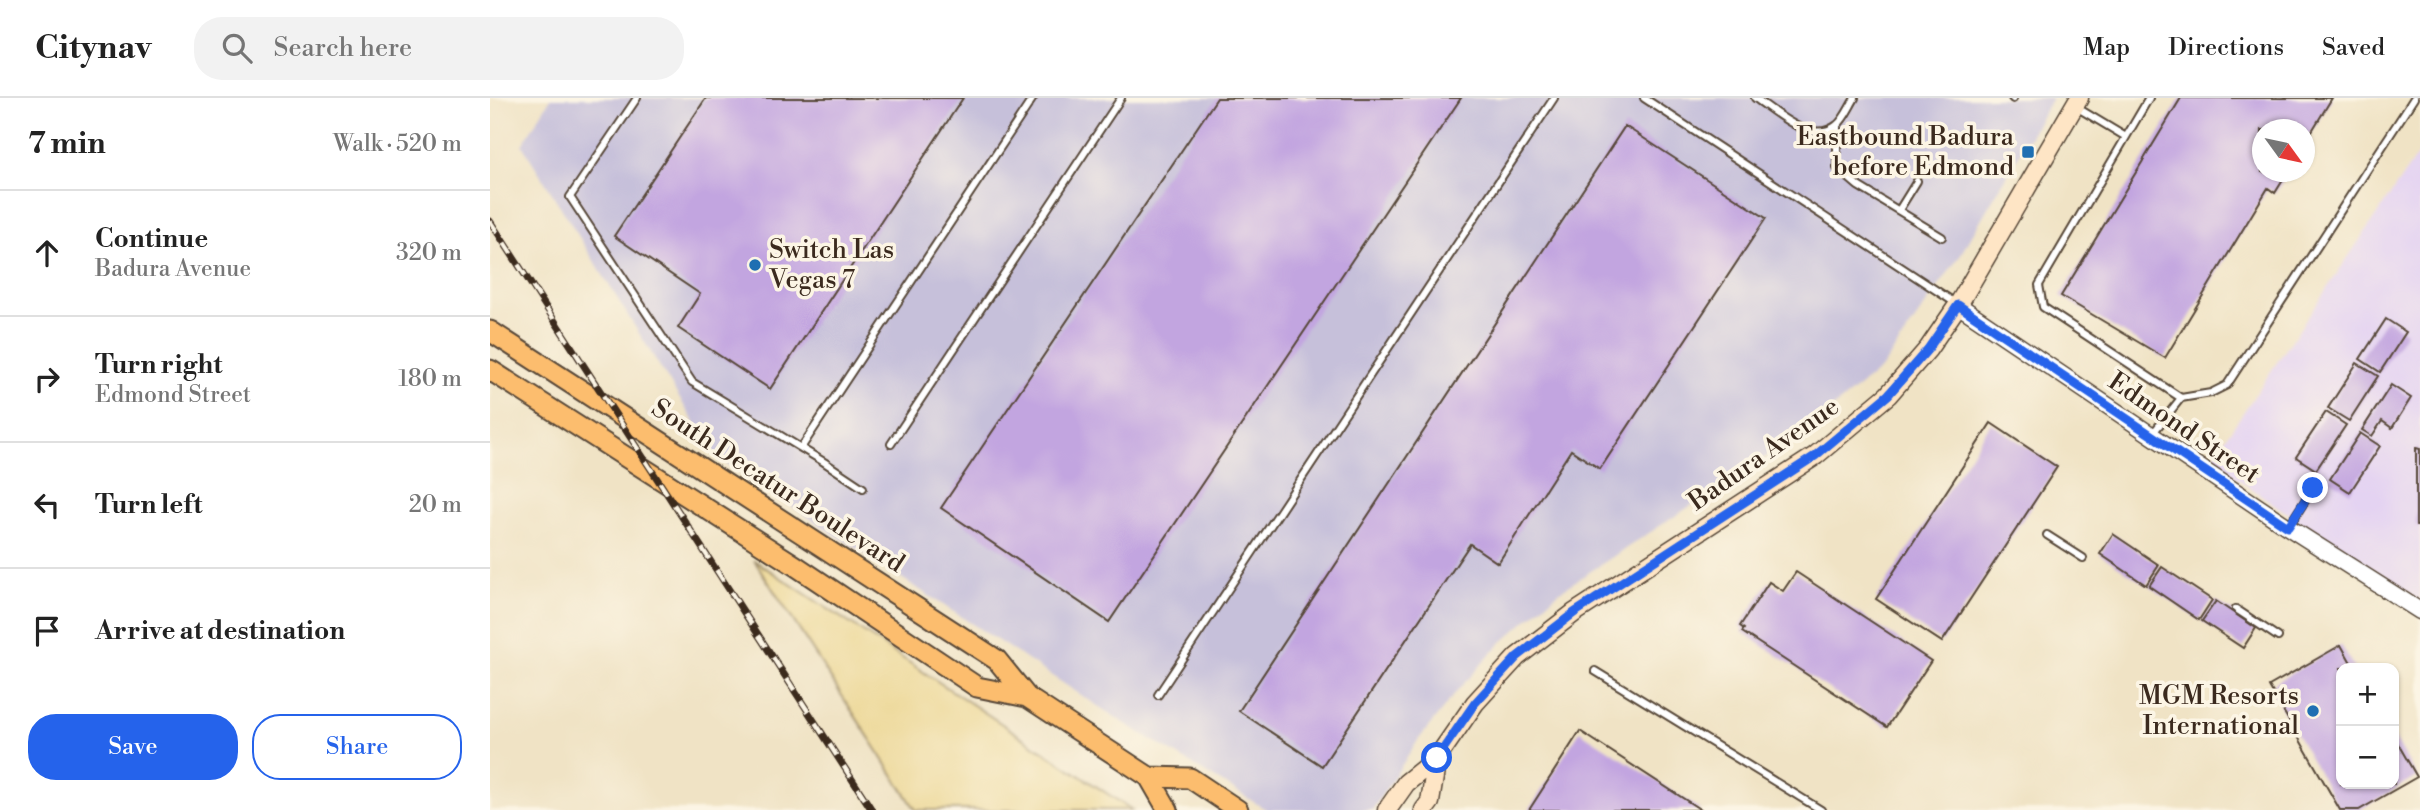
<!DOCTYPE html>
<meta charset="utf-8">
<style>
body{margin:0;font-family:"Libre Bodoni",serif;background:#f2f2f2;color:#222}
.controls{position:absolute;right:21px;bottom:21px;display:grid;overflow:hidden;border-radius:14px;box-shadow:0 2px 5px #0004}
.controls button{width:63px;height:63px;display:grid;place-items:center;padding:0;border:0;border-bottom:2px solid #e0e0e0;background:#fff;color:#222;font:35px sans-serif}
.compass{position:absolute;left:1762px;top:21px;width:63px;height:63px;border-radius:50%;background:#fff;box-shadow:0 2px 5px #0004;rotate:123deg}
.stop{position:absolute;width:21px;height:21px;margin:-16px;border:5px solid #2563eb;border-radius:50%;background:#fff}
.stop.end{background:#2563eb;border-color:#fff;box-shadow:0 2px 7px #0008}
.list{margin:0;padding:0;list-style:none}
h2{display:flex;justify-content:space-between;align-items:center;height:91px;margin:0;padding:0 28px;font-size:30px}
h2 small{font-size:23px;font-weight:400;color:#767676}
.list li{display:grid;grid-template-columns:46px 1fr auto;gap:21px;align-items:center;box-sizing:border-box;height:126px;padding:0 28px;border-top:2px solid #e0e0e0}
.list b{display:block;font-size:26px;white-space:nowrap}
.list p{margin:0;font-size:23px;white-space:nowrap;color:#767676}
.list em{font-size:23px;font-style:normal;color:#767676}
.actions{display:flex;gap:14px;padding:21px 28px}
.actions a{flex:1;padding:16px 0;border:2px solid #2563eb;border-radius:28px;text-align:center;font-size:24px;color:#2563eb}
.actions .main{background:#2563eb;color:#fff}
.icon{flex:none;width:38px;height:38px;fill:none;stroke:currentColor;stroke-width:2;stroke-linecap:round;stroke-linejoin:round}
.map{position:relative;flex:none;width:1930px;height:712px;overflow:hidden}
header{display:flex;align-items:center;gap:42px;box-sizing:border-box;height:98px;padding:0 35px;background:#fff;border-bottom:2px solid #e0e0e0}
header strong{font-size:33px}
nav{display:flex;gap:38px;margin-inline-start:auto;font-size:24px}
.search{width:490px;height:63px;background:#f2f2f2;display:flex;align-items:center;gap:18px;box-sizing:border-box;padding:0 24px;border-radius:28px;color:#767676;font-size:26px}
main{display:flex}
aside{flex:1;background:#fff}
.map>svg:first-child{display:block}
</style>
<header>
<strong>Citynav</strong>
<div class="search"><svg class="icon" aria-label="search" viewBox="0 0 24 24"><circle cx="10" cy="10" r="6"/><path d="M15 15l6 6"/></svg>Search here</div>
<nav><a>Map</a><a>Directions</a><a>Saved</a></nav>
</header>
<main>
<aside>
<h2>7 min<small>Walk · 520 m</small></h2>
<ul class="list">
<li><svg class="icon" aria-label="ahead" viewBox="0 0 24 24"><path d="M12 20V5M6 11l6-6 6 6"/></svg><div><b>Continue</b><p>Badura Avenue</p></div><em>320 m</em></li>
<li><svg class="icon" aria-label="right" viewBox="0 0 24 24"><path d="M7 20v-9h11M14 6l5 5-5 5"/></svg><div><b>Turn right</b><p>Edmond Street</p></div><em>180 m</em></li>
<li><svg class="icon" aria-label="left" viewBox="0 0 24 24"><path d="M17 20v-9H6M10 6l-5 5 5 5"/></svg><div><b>Turn left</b></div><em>20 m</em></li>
<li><svg class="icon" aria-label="arrive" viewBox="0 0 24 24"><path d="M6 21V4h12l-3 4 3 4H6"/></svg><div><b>Arrive at destination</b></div></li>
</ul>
<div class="actions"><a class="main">Save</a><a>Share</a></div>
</aside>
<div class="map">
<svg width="1930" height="712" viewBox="0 0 1930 712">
<rect width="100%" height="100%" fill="#fcf5e5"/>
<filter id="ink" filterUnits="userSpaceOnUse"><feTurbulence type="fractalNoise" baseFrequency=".0143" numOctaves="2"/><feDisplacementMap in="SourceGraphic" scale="14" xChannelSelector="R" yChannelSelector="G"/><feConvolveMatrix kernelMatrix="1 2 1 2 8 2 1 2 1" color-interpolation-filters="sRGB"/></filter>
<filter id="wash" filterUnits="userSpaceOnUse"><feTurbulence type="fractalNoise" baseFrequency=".00686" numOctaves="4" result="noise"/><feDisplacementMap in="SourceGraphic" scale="28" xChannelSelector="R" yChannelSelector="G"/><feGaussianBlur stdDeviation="1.57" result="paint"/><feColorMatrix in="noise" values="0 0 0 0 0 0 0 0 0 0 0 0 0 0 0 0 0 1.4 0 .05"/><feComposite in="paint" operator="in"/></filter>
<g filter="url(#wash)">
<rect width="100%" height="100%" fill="#f0e3c5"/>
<path fill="#e4d3f2" d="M 1930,53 L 1930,508 L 1721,362 Z"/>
<path fill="#c6c0da" d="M 61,0 L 1562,0 L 1469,159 L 1392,270 L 1312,335 L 1069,494 L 1011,545 L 967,593 L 929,641 L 882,712 L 777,712 L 631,623 L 226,359 L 32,47 Z"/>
<path fill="#eeda9e" stroke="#94825e" stroke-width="2" d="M 264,462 L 642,712 L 426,712 Z"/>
<g id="blocks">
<path fill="#c2a5e0" d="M 216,0 L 473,0 L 280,291 L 188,230 L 210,196 L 124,138 Z
M 727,0 L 971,0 L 619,524 L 451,410 Z
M 1691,0 L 1842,0 L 1814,46 L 1814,32 L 1772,32 L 1772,74 L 1798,74 L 1785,95 L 1778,90 L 1675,260 L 1571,198 Z
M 1135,28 L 1276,120 L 1110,371 L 1081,352 L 1008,465 L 980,446 L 832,668 L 749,613 Z
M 1896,221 L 1916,234 L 1890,274 L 1870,261 Z
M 1867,265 L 1888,278 L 1859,323 L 1838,310 Z
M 1901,287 L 1921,300 L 1902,330 L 1892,323 L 1882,338 L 1872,332 Z
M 1836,314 L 1856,327 L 1826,372 L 1806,359 Z
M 1501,325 L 1567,369 L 1452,544 L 1386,501 Z
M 1870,335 L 1890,348 L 1860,394 L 1840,381 Z
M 1926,350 L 1930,351 L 1930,428 L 1926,428 Z
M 1623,436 L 1669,467 L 1656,487 L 1610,456 Z
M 1672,469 L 1722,502 L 1709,522 L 1659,488 Z
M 1306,474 L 1441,563 L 1397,629 L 1252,534 L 1254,531 L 1250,528 L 1279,484 L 1293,493 Z
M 1726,503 L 1766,530 L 1753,550 L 1712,523 Z
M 1851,547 L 1864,570 L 1851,570 L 1851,686 L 1904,686 L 1904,639 L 1927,679 L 1869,712 L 1850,712 L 1779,588 Z
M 1090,633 L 1211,712 L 1039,712 Z"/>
</g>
</g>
<g filter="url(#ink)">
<use href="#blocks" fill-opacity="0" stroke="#564637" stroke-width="2"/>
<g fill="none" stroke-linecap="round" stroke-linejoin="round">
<g stroke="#564637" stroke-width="10">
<path id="service" d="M 147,0 L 80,99 L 202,284 L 334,364 L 373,390
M 1154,0 L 1467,206
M 1265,0 C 1286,14 1321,48 1347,27 C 1354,22 1360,8 1365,0
M 1522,0 L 1523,1
M 1659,0 L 1549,187 L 1553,209 L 1691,300
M 1586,9 L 1636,39
M 1347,27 L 1347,70 L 1368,88 L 1452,139
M 1409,112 L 1427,83
M 1663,335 L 1691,300 L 1721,295 L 1737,287 L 1924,0
M 401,346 L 631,0
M 311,350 L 543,0
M 1799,428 L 1823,390
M 1557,437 L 1593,460
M 1746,511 L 1788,539
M 1105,573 L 1331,712
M 668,597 L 1064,0"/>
</g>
<g stroke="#564637" stroke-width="19">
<path id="tertiary" d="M 1468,207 L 1798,429 L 1930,513"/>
</g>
<g stroke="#564637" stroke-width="21">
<path id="secondary" d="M 897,712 L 916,685 L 947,660 L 985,605 L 1027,559 L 1084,515 L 1325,358 L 1398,297 L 1438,251 L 1468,207 L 1589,0
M 934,712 L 940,704 L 947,660"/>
</g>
<g stroke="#564637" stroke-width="23">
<path id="primary" d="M 0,233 L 507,562 L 537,599 L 659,679 L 678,712
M 0,272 L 306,468 L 487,589 L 537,599
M 659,679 L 700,680 L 748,712"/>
</g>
<use href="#service" stroke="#fff" stroke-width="6"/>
<use href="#tertiary" stroke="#fff" stroke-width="16"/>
<use href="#secondary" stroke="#fee5c5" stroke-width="18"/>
<use href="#primary" stroke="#fcbd6e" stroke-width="19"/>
<g stroke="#3b2a1e" stroke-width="7">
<path id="rail" d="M 0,123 L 382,712"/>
</g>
<use href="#rail" stroke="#fcf5e5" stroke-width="4.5" stroke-dasharray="13" stroke-linecap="butt"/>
</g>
</g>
<g fill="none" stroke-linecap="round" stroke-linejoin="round" filter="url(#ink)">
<path stroke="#2563eb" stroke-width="9" d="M 947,660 L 985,605 L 1027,559 L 1084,515 L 1325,358 L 1398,297 L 1438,251 L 1468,207 L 1798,429 L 1823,390"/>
</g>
<g fill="#1f6fb2" stroke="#fcf5e5" stroke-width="2.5">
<rect x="1531" y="47" width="14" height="14" rx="3.5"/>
<circle cx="265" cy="167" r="7"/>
<circle cx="1823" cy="613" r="7"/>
</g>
<g text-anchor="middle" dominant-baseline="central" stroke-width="7" stroke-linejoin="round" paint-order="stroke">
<g font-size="26" fill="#3b2a1e" stroke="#fcf5e5" text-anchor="end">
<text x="1524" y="39">Eastbound Badura<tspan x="1524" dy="30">before Edmond</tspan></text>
<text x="279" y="152" text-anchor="start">Switch Las<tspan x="279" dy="30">Vegas 7</tspan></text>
<text x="1809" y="598">MGM Resorts<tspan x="1809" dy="30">International</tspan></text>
</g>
<g font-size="26" fill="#3b2a1e" stroke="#fcf5e5">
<text transform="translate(1694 330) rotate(34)">Edmond Street</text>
<text transform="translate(1274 356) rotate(-35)">Badura Avenue</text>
<text transform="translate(288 388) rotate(33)">South Decatur Boulevard</text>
</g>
</g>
</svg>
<div class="controls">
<button>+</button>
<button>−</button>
</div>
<svg class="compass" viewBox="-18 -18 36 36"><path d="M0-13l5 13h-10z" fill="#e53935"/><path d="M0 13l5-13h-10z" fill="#767676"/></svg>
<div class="stop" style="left:947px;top:660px"></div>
<div class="stop end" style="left:1823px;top:390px"></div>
</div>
</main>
